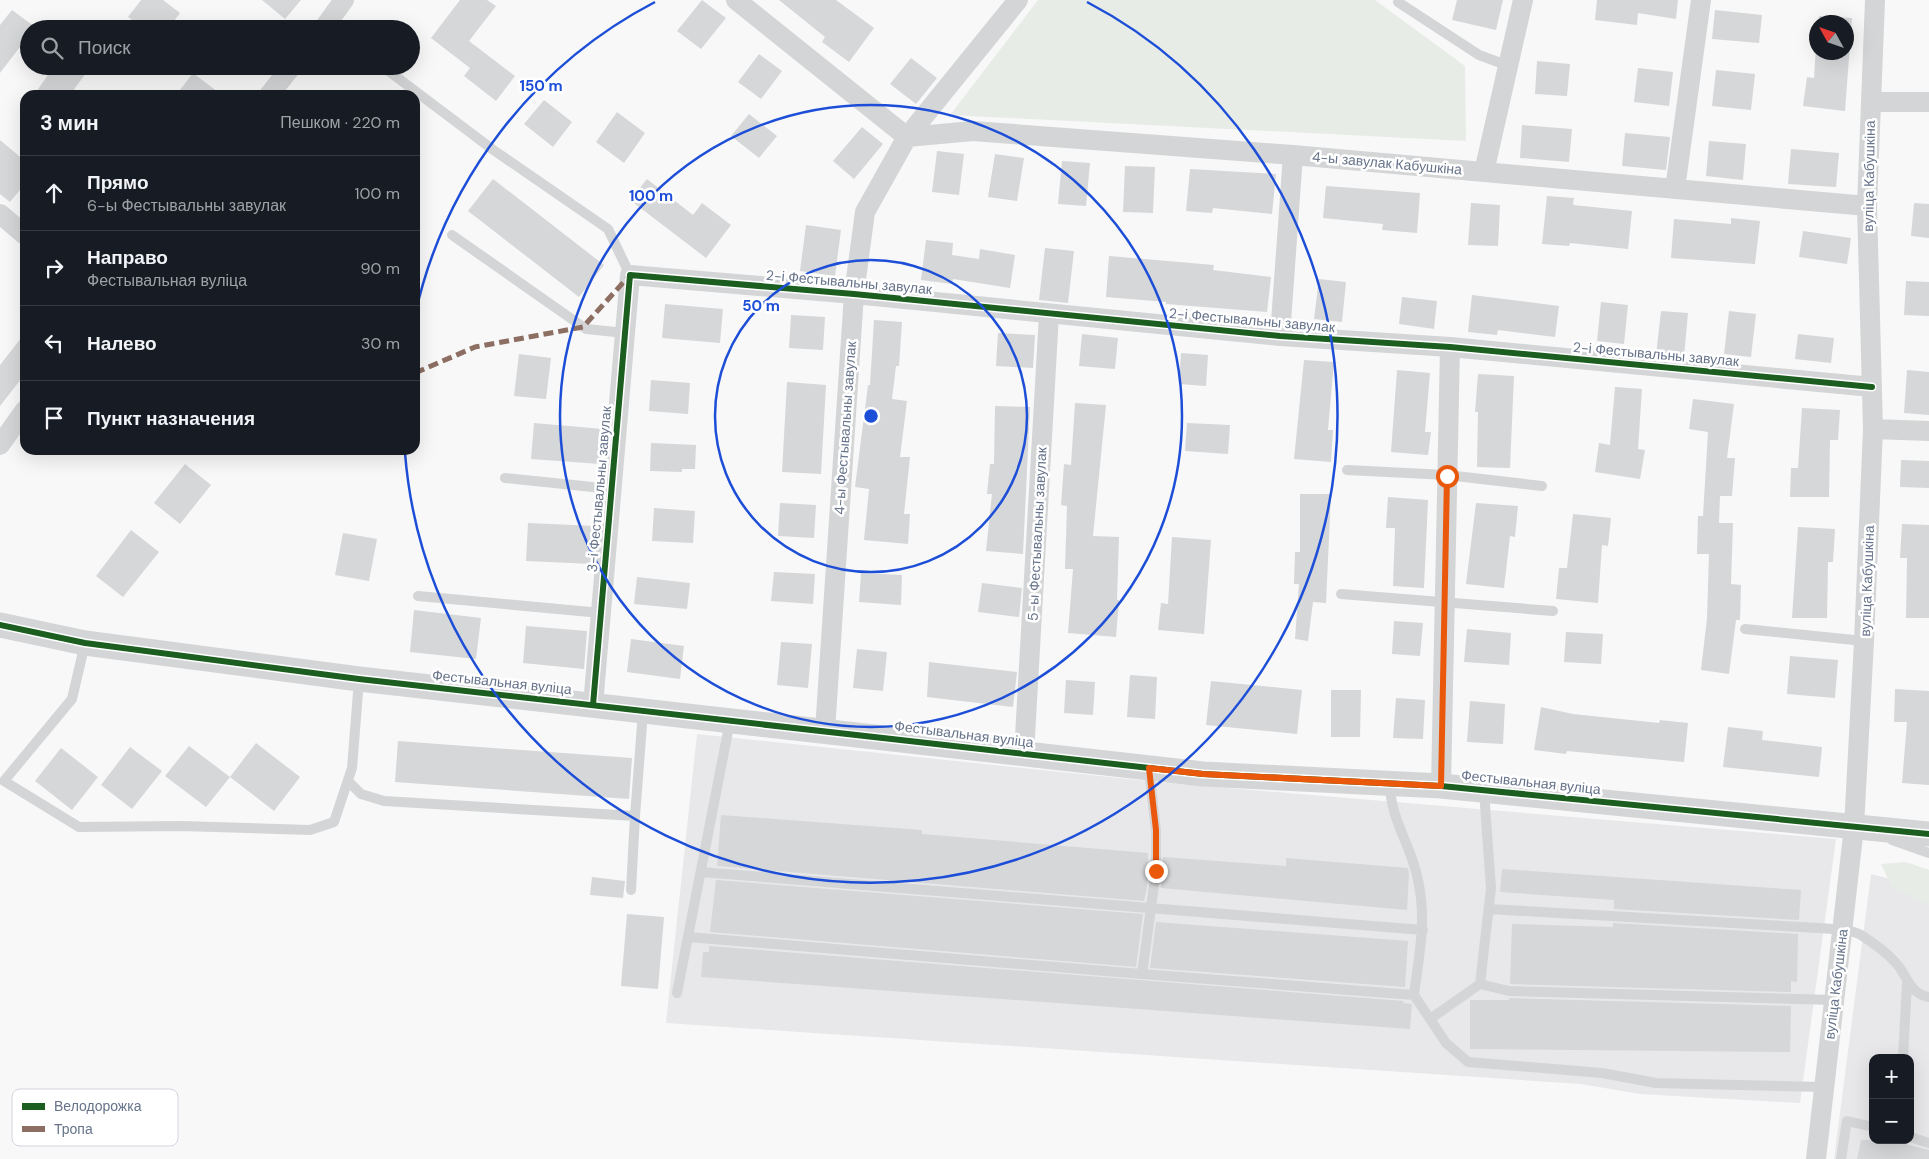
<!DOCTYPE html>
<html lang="ru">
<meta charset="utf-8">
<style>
body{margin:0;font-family:"DM Sans",sans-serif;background:#20242c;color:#f1f3f6}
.controls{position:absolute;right:15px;bottom:15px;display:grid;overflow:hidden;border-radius:10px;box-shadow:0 5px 20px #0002}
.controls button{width:45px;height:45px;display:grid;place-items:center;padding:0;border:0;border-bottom:1px solid #363941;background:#171b24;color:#f1f3f6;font:25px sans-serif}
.compass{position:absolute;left:1809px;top:15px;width:45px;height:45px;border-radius:50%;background:#171b24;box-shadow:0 5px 20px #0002;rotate:310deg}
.stop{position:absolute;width:15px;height:15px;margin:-11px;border:4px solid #ea580c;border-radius:50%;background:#fff}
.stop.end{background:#ea580c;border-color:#fff;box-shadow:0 1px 5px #0008}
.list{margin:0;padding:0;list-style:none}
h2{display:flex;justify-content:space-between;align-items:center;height:65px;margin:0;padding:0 20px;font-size:21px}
h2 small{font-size:16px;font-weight:400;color:#9ea1a6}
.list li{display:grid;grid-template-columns:32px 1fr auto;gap:15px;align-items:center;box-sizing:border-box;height:75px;padding:0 20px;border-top:1px solid #363941}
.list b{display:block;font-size:19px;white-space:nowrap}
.list p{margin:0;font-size:16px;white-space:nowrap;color:#9ea1a6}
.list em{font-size:16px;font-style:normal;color:#9ea1a6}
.icon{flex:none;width:28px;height:28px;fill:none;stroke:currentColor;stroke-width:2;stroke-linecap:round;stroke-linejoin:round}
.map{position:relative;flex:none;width:1929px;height:1159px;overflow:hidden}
.search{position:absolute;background:#171b24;box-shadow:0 5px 20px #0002;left:20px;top:20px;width:400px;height:55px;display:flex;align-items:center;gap:12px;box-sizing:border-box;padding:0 18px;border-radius:28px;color:#9ea1a6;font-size:19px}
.panel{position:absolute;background:#171b24;box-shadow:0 5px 20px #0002;left:20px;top:90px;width:400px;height:365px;border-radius:15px}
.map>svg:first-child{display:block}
</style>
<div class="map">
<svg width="1929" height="1159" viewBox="0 0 1929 1159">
<rect width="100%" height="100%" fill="#f8f8f8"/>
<path fill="#e8e8ea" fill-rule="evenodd" d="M 697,734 L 1167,783 L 1836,839 L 1800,1103 L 1640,1094 L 1581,1084 L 666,1023 Z
M 1871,874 L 1929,889 L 1929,1159 L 1834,1159 ZM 1873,1058 L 1910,1058 L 1910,1140 L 1873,1140 Z"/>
<path fill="#e7ece6" d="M 1038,0 L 1375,0 L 1465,66 L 1466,141 L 950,115 Z
M 1906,862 L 1929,870 L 1929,905 L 1892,887 L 1881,864 Z"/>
<path fill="#d6d7d9" d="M 141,0 L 163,0 L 180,13 L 168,29 L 144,29 L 128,17 Z
M 262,0 L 301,0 L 285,19 Z
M 460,0 L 487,0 L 496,6 L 469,41 L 515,76 L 496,101 L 464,76 L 470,68 L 431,38 Z
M 702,0 L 726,18 L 701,49 L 677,31 Z
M 779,0 L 836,0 L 874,28 L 849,62 L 822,42 L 825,37 Z
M 1457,0 L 1503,0 L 1496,30 L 1452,20 Z
M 1597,0 L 1678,0 L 1676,19 L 1638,13 L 1637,25 L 1595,20 Z
M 12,10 L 35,27 L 29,29 L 29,35 L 0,73 L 0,25 Z
M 1715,10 L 1762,15 L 1759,43 L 1712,39 Z
M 1819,16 L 1852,18 L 1845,111 L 1803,106 L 1807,77 L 1814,78 L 1816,46 L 1816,52 L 1846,52 L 1846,22 L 1818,22 Z
M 759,54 L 782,71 L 761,99 L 738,82 Z
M 911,58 L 937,78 L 916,104 L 890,84 Z
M 1537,61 L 1570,64 L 1567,96 L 1535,94 Z
M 54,66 L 77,66 L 86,73 L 70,95 L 34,95 Z
M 1638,68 L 1673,72 L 1669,106 L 1634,102 Z
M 1716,70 L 1755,74 L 1751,110 L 1712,106 Z
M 193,73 L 222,95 L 176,95 Z
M 544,100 L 572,122 L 553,147 L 524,124 Z
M 617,112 L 645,133 L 624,163 L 596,142 Z
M 749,114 L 777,136 L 759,158 L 731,136 Z
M 1522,125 L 1572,129 L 1569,162 L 1520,158 Z
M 862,127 L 883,144 L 854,179 L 833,161 Z
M 1625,133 L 1670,137 L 1666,170 L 1622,166 Z
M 0,140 L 25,161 L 25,184 L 10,202 L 0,194 Z
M 1709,141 L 1746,144 L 1743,180 L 1706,176 Z
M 1791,149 L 1839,153 L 1836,187 L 1788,184 Z
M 937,151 L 964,154 L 959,195 L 932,192 Z
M 995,154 L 1024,158 L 1017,201 L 988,197 Z
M 1062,161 L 1090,163 L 1086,206 L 1058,204 Z
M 1125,166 L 1155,167 L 1153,213 L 1123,212 Z
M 1190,169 L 1276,174 L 1272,214 L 1213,208 L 1212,213 L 1186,211 Z
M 493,179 L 604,265 L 579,297 L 468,211 Z
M 647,179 L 693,215 L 702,203 L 731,225 L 706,258 L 630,200 Z
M 1326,186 L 1420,193 L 1417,233 L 1382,230 L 1383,224 L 1323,218 Z
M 1547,196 L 1574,198 L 1573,205 L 1632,211 L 1628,249 L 1570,243 L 1569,246 L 1542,244 Z
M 1471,203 L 1500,205 L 1498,246 L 1468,245 Z
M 1914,203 L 1929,204 L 1929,238 L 1911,236 Z
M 1731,218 L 1760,221 L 1755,264 L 1671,258 L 1674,219 L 1731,224 Z
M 806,225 L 841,230 L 835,276 L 800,271 Z
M 1803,231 L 1851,238 L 1847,264 L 1799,257 Z
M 926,240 L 953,243 L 952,255 L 979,259 L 980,249 L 1015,255 L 1010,288 L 953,279 L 952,284 L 921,280 Z
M 1045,248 L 1074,251 L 1068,303 L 1039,300 Z
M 1109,256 L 1214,265 L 1213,270 L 1271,277 L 1267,312 L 1166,304 L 1166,302 L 1106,297 Z
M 1319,279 L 1346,282 L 1342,322 L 1314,319 Z
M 1906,281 L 1929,282 L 1929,316 L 1904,315 Z
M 1472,295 L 1559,306 L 1555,337 L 1498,330 L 1497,335 L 1468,332 Z
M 1402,297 L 1437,301 L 1434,329 L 1399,324 Z
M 1601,302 L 1628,305 L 1624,344 L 1597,341 Z
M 665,304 L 723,309 L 720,343 L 662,338 Z
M 1661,311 L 1688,313 L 1684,357 L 1656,355 Z
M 1729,311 L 1756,314 L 1751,357 L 1724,354 Z
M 791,315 L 825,317 L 823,350 L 789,348 Z
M 874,320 L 902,322 L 899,366 L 896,366 L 892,399 L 907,401 L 900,457 L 910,457 L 904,514 L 910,514 L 908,544 L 864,540 L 869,489 L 855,487 L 868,385 L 870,385 Z
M 25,333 L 25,374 L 0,406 L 0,365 Z
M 998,333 L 1035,335 L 1033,368 L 996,366 Z
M 1082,334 L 1118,338 L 1115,369 L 1079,366 Z
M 1798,334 L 1834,338 L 1831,363 L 1795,359 Z
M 1181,353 L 1208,355 L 1206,386 L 1179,384 Z
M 519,354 L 551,358 L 546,399 L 514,396 Z
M 1304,360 L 1334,362 L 1328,430 L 1333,430 L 1331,462 L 1294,459 Z
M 1397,370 L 1430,373 L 1425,432 L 1431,432 L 1428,455 L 1391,452 Z
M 1907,370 L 1929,372 L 1929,415 L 1904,413 Z
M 1478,374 L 1514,376 L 1510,468 L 1477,467 L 1478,412 L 1475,412 Z
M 651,380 L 690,383 L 688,414 L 649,411 Z
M 787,382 L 826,385 L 821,474 L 782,472 Z
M 1615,387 L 1642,389 L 1638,449 L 1645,450 L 1640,479 L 1595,472 L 1599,443 L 1610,445 Z
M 1693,399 L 1734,404 L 1727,458 L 1735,458 L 1732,496 L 1720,496 L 1719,523 L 1733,523 L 1731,584 L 1741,585 L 1740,620 L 1736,620 L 1729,674 L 1701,670 L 1707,618 L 1709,554 L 1697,554 L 1698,516 L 1703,516 L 1708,432 L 1689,429 Z
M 1075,403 L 1106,405 L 1093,536 L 1119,537 L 1117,600 L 1119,600 L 1116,637 L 1068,633 L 1073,569 L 1065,569 L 1067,506 L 1061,505 L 1064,464 L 1071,465 Z
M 995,406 L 1030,407 L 1023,554 L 986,551 L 992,494 L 987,494 L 990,464 L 994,464 Z
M 1802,408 L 1840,410 L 1838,440 L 1830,440 L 1829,497 L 1790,497 L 1791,468 L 1798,468 Z
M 534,423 L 603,429 L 600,464 L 531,459 Z
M 1187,423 L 1230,425 L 1228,454 L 1185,451 Z
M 651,443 L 696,445 L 695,469 L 682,469 L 682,472 L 650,471 Z
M 1901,460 L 1929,461 L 1929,488 L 1900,487 Z
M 185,464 L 211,485 L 180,524 L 154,503 Z
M 1300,494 L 1331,494 L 1326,603 L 1313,602 L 1308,641 L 1295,639 L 1299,584 L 1294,584 L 1295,552 L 1300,552 Z
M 1388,497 L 1428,500 L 1424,588 L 1393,586 L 1395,528 L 1386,528 Z
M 780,503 L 816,505 L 814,538 L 778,536 Z
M 1476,503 L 1518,506 L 1515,537 L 1510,536 L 1504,588 L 1466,584 Z
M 654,508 L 695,511 L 693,543 L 652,541 Z
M 1573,514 L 1611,518 L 1608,546 L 1602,545 L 1598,603 L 1556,599 L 1559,568 L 1567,568 Z
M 528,523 L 596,526 L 593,564 L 526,561 Z
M 1902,524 L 1929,525 L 1929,618 L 1906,618 L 1907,558 L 1900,558 Z
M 1798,527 L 1835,529 L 1833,562 L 1828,562 L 1827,618 L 1792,618 Z
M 131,530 L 159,552 L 123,597 L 96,576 Z
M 343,533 L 377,539 L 369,581 L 335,575 Z
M 1172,537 L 1211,540 L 1204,634 L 1158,630 L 1161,603 L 1168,604 Z
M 774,572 L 815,574 L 813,604 L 771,601 Z
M 861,573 L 902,575 L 901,605 L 859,602 Z
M 637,577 L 690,583 L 687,609 L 634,604 Z
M 982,583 L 1022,588 L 1019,617 L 978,612 Z
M 414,610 L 481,618 L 476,659 L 410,652 Z
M 1394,621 L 1423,623 L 1420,656 L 1392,654 Z
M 526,626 L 587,631 L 584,669 L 523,663 Z
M 1467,629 L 1511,633 L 1509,665 L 1464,662 Z
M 1566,632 L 1603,634 L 1601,664 L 1564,662 Z
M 631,639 L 684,646 L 680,679 L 627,672 Z
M 781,642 L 812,644 L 808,688 L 777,685 Z
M 857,649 L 887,652 L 883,691 L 853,688 Z
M 1790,656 L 1838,660 L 1835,698 L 1787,694 Z
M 929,662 L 1017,672 L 1013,707 L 927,697 Z
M 1130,675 L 1157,677 L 1155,719 L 1127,717 Z
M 1066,680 L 1095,682 L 1093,715 L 1064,713 Z
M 1211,681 L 1302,690 L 1297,734 L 1206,725 Z
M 1895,689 L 1929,691 L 1929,785 L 1902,783 L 1907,722 L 1894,722 Z
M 1331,690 L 1361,690 L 1360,737 L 1331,737 Z
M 1396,698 L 1425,700 L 1423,739 L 1393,738 Z
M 1470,701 L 1505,704 L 1503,744 L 1467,742 Z
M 1541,707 L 1573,714 L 1659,723 L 1660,720 L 1688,723 L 1684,762 L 1567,751 L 1566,754 L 1534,750 Z
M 1728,727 L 1763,731 L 1762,740 L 1822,747 L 1819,777 L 1723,767 Z
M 398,741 L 632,758 L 629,799 L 395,782 Z
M 256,743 L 300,777 L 274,811 L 230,777 Z
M 189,746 L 230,777 L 206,807 L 165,776 Z
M 130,747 L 162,771 L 132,809 L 101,785 Z
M 61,748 L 98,777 L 72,810 L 35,781 Z
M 721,815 L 922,830 L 922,834 L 1148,853 L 1147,887 L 1144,901 L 717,866 Z
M 1163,857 L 1286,866 L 1286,858 L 1408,868 L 1409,874 L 1407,910 L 1161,888 Z
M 1502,869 L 1801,890 L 1799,920 L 1614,909 L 1614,900 L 1500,892 Z
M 592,877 L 625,881 L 623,898 L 590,895 Z
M 716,880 L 1143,914 L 1136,967 L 710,932 Z
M 627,914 L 664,917 L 658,989 L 621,986 Z
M 1156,922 L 1408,941 L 1405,987 L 1150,968 Z
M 1613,923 L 1798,934 L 1797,982 L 1791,981 L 1791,992 L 1510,984 L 1512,924 L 1613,927 Z
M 709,946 L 1404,1001 L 1403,1003 L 1412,1004 L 1410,1029 L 701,977 L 703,952 L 709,952 Z
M 1509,998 L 1791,1006 L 1790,1052 L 1470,1049 L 1470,1000 L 1509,1000 Z
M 1861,1140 L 1889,1140 L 1929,1150 L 1929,1159 L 1857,1159 Z"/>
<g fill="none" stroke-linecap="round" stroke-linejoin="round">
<path stroke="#d4d5d6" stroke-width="10" d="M 1398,2 L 1479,55 L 1509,66
M 382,66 L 492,149 L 608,229 L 630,275
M 452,235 L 586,329 L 625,333
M 1347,470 L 1447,475 L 1542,486
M 505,478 L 612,489
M 1341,594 L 1553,611
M 418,596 L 601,613
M 1745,629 L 1864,641
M 85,643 L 72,699 L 4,781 L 79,827 L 182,826 L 310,830 L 334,822 L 352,768 L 359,680
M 1149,769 L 1156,831 L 1156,871 L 1142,974 L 1414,995 C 1419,954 1427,921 1418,880 C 1412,847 1390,819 1390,784
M 348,781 L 361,794 L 384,801 L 635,816 L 643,712
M 1484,791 L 1491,888 L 1480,984 L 1509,991 L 1835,1000
M 1892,840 L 1929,853
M 701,872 L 1423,930
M 631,890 L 635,816
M 1489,909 L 1819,928 C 1831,929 1851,929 1861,935 C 1872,942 1886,952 1895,962 C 1907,974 1909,994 1929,997
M 688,937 L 1142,974
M 677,993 L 730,721
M 1414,995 L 1446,1043 L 1468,1062 L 1602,1073 L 1656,1083 L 1824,1087
M 1430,1019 L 1480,984
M 1903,1058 L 1907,983
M 1910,1137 L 1929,1143
M 1841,1159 L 1847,1121 L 1873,1127"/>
<path stroke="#d4d5d6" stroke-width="20" d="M 736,0 L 907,137
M 323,29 L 344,0
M 269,95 L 292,66
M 1871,102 L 1929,102
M 907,137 L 973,131 L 1293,155 L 1867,206
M 1484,172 L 1523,0
M 1675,189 L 1701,0
M 0,214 L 25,235
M 1280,336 L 1293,155
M 1873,429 L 1929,431
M 0,445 L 25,410
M 593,705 L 630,275 L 854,294 L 1280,336 L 1450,347 L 1872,387
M 825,731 L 854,294 L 865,212 L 907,137 L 1018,0
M 1024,754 L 1049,314
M 1441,786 L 1450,347
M 1816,1159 L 1854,827 L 1864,641 L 1873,429 L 1867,206 L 1875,0"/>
<path stroke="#d4d5d6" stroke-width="25" d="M 0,625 L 85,643 L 359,679 L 1203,774 L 1441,786 L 1929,834"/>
<path stroke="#8d6e63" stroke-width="5" stroke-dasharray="10 5" stroke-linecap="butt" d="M 415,373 L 475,347 L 583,327 L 630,275"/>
<g stroke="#fff" stroke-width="9">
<path id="cycleway" d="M 0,625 L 85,643 L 359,679 L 1203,774 L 1441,786 L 1929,834
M 593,705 L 630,275 L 854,294 L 1280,336 L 1450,347 L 1872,387"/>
</g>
<use href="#cycleway" stroke="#1b5e20" stroke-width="6"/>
</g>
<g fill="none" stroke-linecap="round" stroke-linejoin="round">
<path stroke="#ea580c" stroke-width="6" d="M 1156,871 L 1156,830 L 1149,768 L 1203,774 L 1441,786 L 1447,476"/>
</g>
<g fill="none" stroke="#1d4ed8" stroke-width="2.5">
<circle cx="871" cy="416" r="156"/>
<circle cx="871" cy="416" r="311"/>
<path d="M415 315A467 467 0 0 1 655 2M1087 2A467 467 0 1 1 405 453"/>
</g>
<g text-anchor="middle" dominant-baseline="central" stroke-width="5" stroke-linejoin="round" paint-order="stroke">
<g font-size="14" fill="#66738a" stroke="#fff">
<text transform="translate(1387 163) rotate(5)">4-ы завулак Кабушкіна</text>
<text transform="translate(1869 176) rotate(-89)">вуліца Кабушкіна</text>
<text transform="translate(849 282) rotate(5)">2-і Фестывальны завулак</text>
<text transform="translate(1252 320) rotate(5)">2-і Фестывальны завулак</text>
<text transform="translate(1656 354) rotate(5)">2-і Фестывальны завулак</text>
<text transform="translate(845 428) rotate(-86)">4-ы Фестывальны завулак</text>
<text transform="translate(599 489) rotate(-85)">3-і Фестывальны завулак</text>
<text transform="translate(1037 534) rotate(-87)">5-ы Фестывальны завулак</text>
<text transform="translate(1867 581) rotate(-88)">вуліца Кабушкіна</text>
<text transform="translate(502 682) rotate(6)">Фестывальная вуліца</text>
<text transform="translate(964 734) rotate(7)">Фестывальная вуліца</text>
<text transform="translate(1531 782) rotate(6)">Фестывальная вуліца</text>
<text transform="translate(1836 984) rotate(-83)">вуліца Кабушкіна</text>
</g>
</g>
<rect x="12" y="1089" width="166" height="57" rx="8" fill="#fff" stroke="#d1d5dc" stroke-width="1"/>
<rect x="22" y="1103" width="23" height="7" fill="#1b5e20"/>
<rect x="22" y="1126" width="23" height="6" fill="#8d6e63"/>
<g font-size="14" fill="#66738a">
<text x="54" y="1111">Велодорожка</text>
<text x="54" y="1134">Тропа</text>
</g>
<circle cx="871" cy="416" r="8" fill="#1d4ed8" stroke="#fff" stroke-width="2.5"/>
<g font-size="15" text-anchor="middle" font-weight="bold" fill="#1d4ed8" stroke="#fff" stroke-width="5" stroke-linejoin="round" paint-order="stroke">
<text x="541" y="91">150 m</text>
<text x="651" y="201">100 m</text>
<text x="761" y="311">50 m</text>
</g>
</svg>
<div class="controls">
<button>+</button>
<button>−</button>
</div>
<svg class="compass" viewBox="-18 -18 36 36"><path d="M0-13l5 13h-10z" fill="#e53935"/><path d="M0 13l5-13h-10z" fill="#9ea1a6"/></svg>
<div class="stop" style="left:1447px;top:476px"></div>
<div class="stop end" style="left:1156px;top:871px"></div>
<div class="search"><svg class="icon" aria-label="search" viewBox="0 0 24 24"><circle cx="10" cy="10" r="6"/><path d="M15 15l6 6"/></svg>Поиск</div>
<section class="panel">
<h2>3 мин<small>Пешком · 220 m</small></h2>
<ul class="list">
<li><svg class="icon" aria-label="ahead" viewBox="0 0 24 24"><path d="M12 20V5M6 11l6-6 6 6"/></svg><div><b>Прямо</b><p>6-ы Фестывальны завулак</p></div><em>100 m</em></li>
<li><svg class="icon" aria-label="right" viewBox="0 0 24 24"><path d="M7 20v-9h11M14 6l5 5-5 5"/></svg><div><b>Направо</b><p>Фестывальная вуліца</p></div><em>90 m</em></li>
<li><svg class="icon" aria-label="left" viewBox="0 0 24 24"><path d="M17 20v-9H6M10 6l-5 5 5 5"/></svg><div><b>Налево</b></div><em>30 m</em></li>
<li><svg class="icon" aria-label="arrive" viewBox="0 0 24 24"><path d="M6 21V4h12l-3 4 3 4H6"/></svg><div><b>Пункт назначения</b></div></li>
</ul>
</section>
</div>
